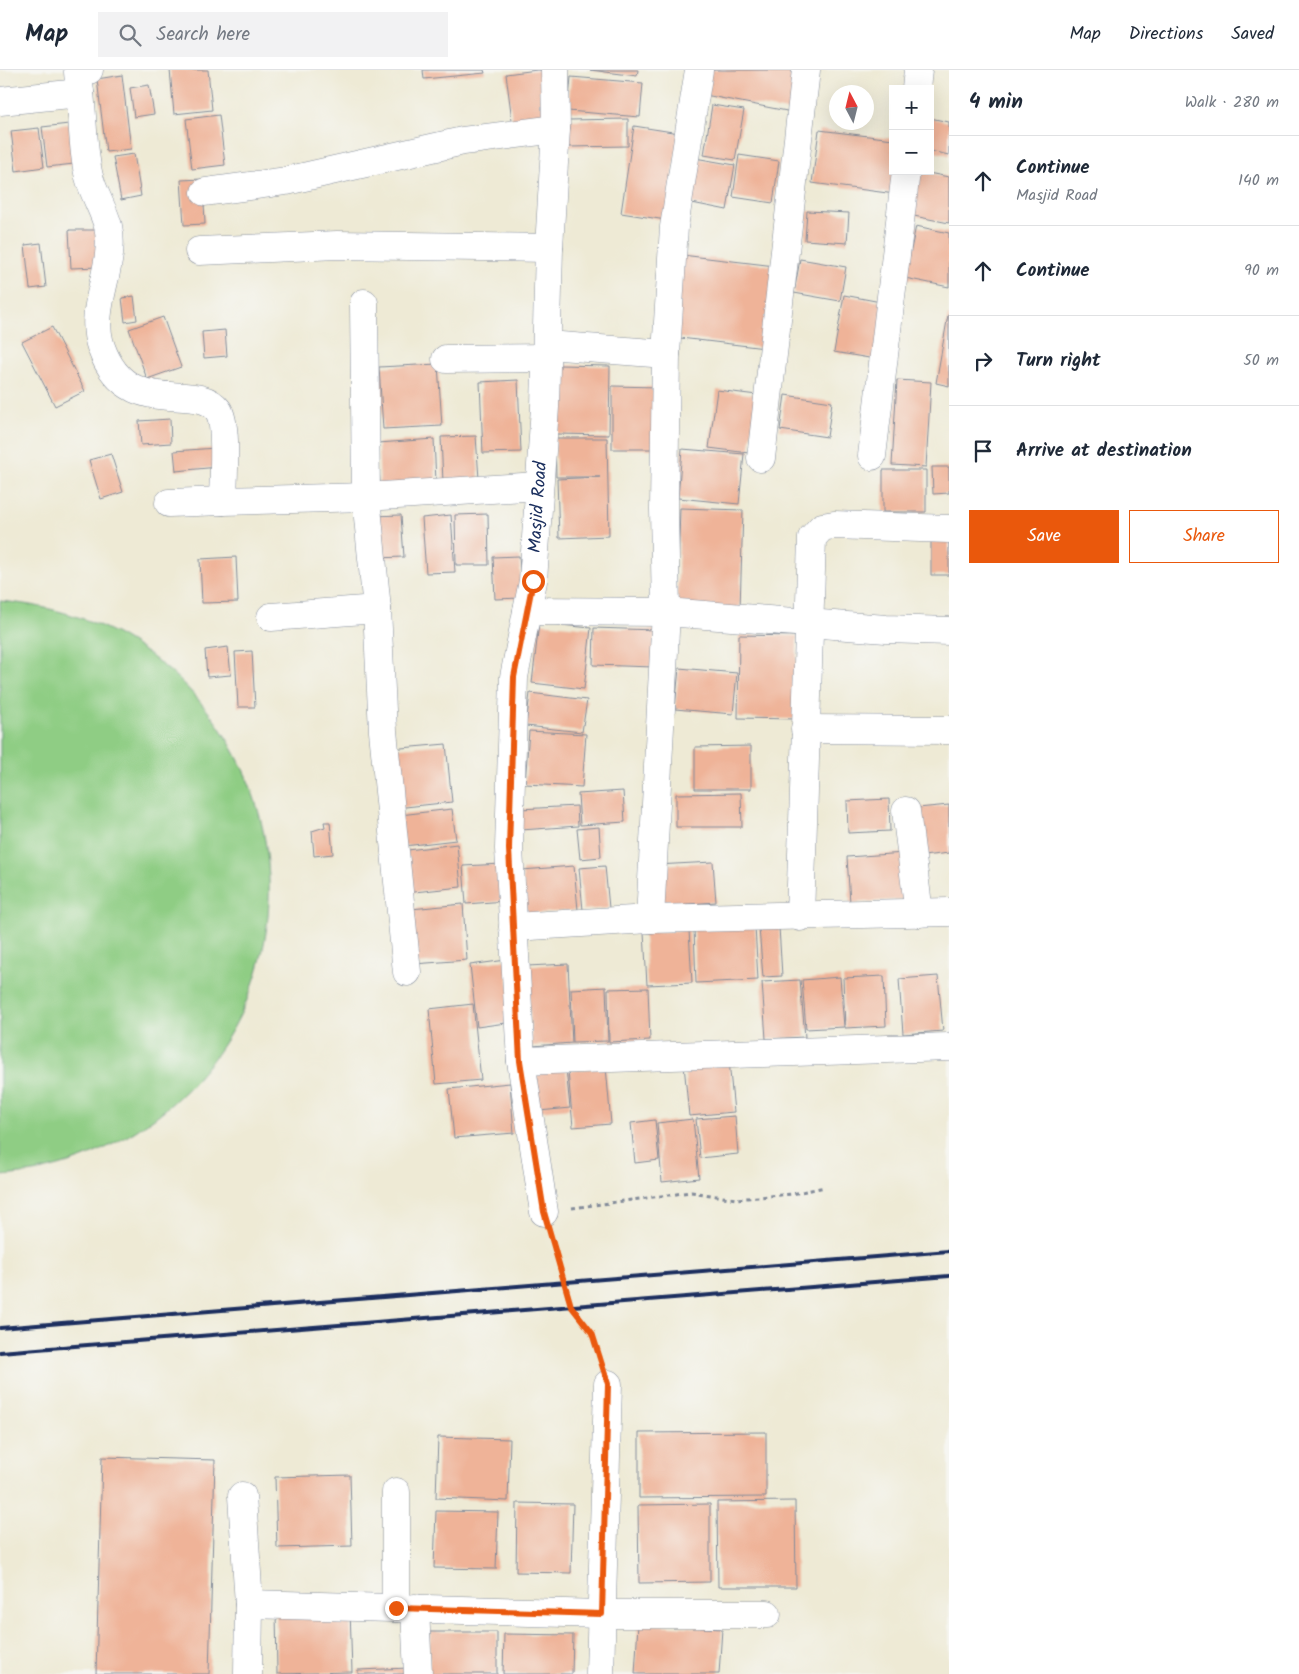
<!DOCTYPE html>
<meta charset="utf-8">
<style>
body{margin:0;font-family:Kalam,sans-serif;background:#f2f2f3;color:#1f2937}
.controls{position:absolute;right:15px;top:15px;display:grid;overflow:hidden;border-radius:0px;box-shadow:0 5px 20px #0002}
.controls button{width:45px;height:45px;display:grid;place-items:center;padding:0;border:0;border-bottom:1px solid #e0e1e3;background:#fff;color:#1f2937;font:25px sans-serif}
.compass{position:absolute;left:829px;top:15px;width:45px;height:45px;border-radius:50%;background:#fff;box-shadow:0 5px 20px #0002;rotate:353deg}
.stop{position:absolute;width:15px;height:15px;margin:-11px;border:4px solid #ea580c;border-radius:50%;background:#fff}
.stop.end{background:#ea580c;border-color:#fff;box-shadow:0 1px 5px #0008}
.list{margin:0;padding:0;list-style:none}
h2{display:flex;justify-content:space-between;align-items:center;height:65px;margin:0;padding:0 20px;font-size:21px}
h2 small{font-size:16px;font-weight:400;color:#747a83}
.list li{display:grid;grid-template-columns:32px 1fr auto;gap:15px;align-items:center;box-sizing:border-box;height:90px;padding:0 20px;border-top:1px solid #e0e1e3}
.list b{display:block;font-size:19px;white-space:nowrap}
.list p{margin:0;font-size:16px;white-space:nowrap;color:#747a83}
.list em{font-size:16px;font-style:normal;color:#747a83}
.actions{display:flex;gap:10px;padding:15px 20px}
.actions a{flex:1;padding:11px 0;border:1px solid #ea580c;border-radius:0px;text-align:center;font-size:18px;color:#ea580c}
.actions .main{background:#ea580c;color:#fff}
.icon{flex:none;width:28px;height:28px;fill:none;stroke:currentColor;stroke-width:2;stroke-linecap:round;stroke-linejoin:round}
.map{position:relative;flex:none;width:949px;height:1604px;overflow:hidden}
header{display:flex;align-items:center;gap:30px;box-sizing:border-box;height:70px;padding:0 25px;background:#fff;border-bottom:1px solid #e0e1e3}
header strong{font-size:24px}
nav{display:flex;gap:28px;margin-inline-start:auto;font-size:18px}
.search{width:350px;height:45px;background:#f2f2f3;display:flex;align-items:center;gap:12px;box-sizing:border-box;padding:0 18px;border-radius:0px;color:#747a83;font-size:19px}
main{display:flex}
aside{flex:1;background:#fff}
.map>svg:first-child{display:block}
</style>
<header>
<strong>Map</strong>
<div class="search"><svg class="icon" aria-label="search" viewBox="0 0 24 24"><circle cx="10" cy="10" r="6"/><path d="M15 15l6 6"/></svg>Search here</div>
<nav><a>Map</a><a>Directions</a><a>Saved</a></nav>
</header>
<main>
<div class="map">
<svg width="949" height="1604" viewBox="0 0 949 1604">
<rect width="100%" height="100%" fill="#f6f6f2"/>
<filter id="ink" filterUnits="userSpaceOnUse"><feTurbulence type="fractalNoise" baseFrequency=".02" numOctaves="2"/><feDisplacementMap in="SourceGraphic" scale="10" xChannelSelector="R" yChannelSelector="G"/><feConvolveMatrix kernelMatrix="1 2 1 2 8 2 1 2 1" color-interpolation-filters="sRGB"/></filter>
<filter id="wash" filterUnits="userSpaceOnUse"><feTurbulence type="fractalNoise" baseFrequency=".0096" numOctaves="4" result="noise"/><feDisplacementMap in="SourceGraphic" scale="20" xChannelSelector="R" yChannelSelector="G"/><feGaussianBlur stdDeviation="1.12" result="paint"/><feColorMatrix in="noise" values="0 0 0 0 0 0 0 0 0 0 0 0 0 0 0 0 0 1.4 0 .05"/><feComposite in="paint" operator="in"/></filter>
<g filter="url(#wash)">
<rect width="100%" height="100%" fill="#eeead5"/>
<path fill="#8fcd84" stroke="#557e71" d="M 0,531 C 43,535 87,546 124,568 C 303,674 321,923 153,1049 C 109,1082 55,1103 0,1106 Z"/>
<g id="blocks">
<path fill="#efb398" d="M 170,0 L 208,0 L 212,40 L 174,44 Z
M 423,0 L 484,0 L 485,3 L 424,9 Z
M 537,0 L 545,0 L 552,54 L 513,58 L 506,4 Z
M 590,0 L 638,0 L 637,6 Z
M 705,0 L 801,0 L 792,42 L 700,24 Z
M 122,5 L 131,79 L 106,82 L 97,9 Z
M 571,7 L 643,13 L 640,47 L 568,41 Z
M 149,15 L 154,44 L 134,47 L 130,18 Z
M 712,35 L 744,40 L 735,90 L 704,85 Z
M 219,45 L 225,95 L 192,99 L 186,49 Z
M 930,48 L 949,52 L 949,85 L 930,81 Z
M 628,49 L 628,76 L 568,77 L 568,50 Z
M 69,54 L 74,94 L 47,97 L 42,57 Z
M 634,56 L 679,63 L 666,150 L 621,143 Z
M 39,58 L 44,97 L 16,101 L 11,61 Z
M 819,60 L 893,69 L 895,124 L 812,113 Z
M 134,84 L 141,126 L 121,130 L 113,87 Z
M 739,85 L 779,91 L 773,133 L 733,127 Z
M 695,88 L 735,95 L 727,140 L 687,132 Z
M 918,101 L 949,107 L 949,153 L 909,145 Z
M 203,109 L 205,154 L 184,155 L 181,110 Z
M 807,141 L 849,143 L 847,173 L 805,170 Z
M 916,156 L 949,163 L 949,217 L 905,208 Z
M 69,160 L 98,160 L 99,197 L 71,198 Z
M 41,173 L 46,217 L 30,219 L 25,175 Z
M 682,185 L 775,196 L 765,278 L 672,267 Z
M 800,189 L 846,197 L 840,231 L 794,223 Z
M 844,225 L 886,233 L 875,289 L 834,282 Z
M 134,226 L 137,250 L 125,252 L 122,228 Z
M 948,245 L 949,245 L 949,316 L 936,313 Z
M 163,247 L 181,297 L 147,309 L 129,259 Z
M 52,257 L 85,321 L 55,336 L 22,272 Z
M 225,260 L 227,286 L 204,288 L 202,262 Z
M 438,294 L 442,356 L 383,359 L 379,297 Z
M 558,295 L 610,296 L 609,365 L 557,364 Z
M 518,310 L 521,382 L 483,383 L 480,312 Z
M 897,310 L 931,312 L 926,397 L 892,395 Z
M 612,316 L 658,317 L 657,379 L 612,379 Z
M 717,320 L 757,325 L 749,383 L 709,378 Z
M 785,325 L 832,332 L 827,367 L 780,360 Z
M 170,349 L 171,373 L 141,375 L 139,351 Z
M 476,366 L 479,409 L 443,412 L 441,367 Z
M 555,368 L 607,368 L 609,466 L 559,468 L 557,409 L 600,407 L 556,407 Z
M 434,369 L 436,412 L 380,415 L 378,373 Z
M 216,378 L 218,397 L 176,401 L 174,381 Z
M 682,379 L 744,384 L 739,434 L 678,428 Z
M 111,384 L 123,422 L 101,429 L 89,390 Z
M 932,397 L 949,397 L 949,423 L 933,424 Z
M 883,400 L 926,400 L 926,442 L 883,442 Z
M 680,438 L 743,440 L 740,539 L 677,537 Z
M 488,444 L 489,495 L 456,495 L 455,445 Z
M 401,445 L 404,487 L 376,488 L 373,446 Z
M 451,445 L 455,502 L 426,503 L 422,448 Z
M 931,470 L 949,470 L 949,505 L 931,505 Z
M 519,486 L 522,528 L 495,529 L 493,487 Z
M 236,487 L 238,532 L 202,533 L 200,489 Z
M 539,553 L 591,558 L 584,619 L 532,613 Z
M 594,558 L 655,560 L 654,597 L 593,595 Z
M 739,565 L 797,566 L 795,649 L 738,648 Z
M 228,577 L 231,605 L 207,607 L 205,580 Z
M 252,581 L 255,637 L 238,637 L 235,582 Z
M 679,598 L 737,603 L 733,644 L 675,639 Z
M 530,623 L 587,630 L 582,662 L 526,656 Z
M 529,661 L 586,664 L 582,717 L 525,714 Z
M 446,674 L 452,732 L 396,738 L 390,679 Z
M 751,676 L 751,719 L 695,719 L 695,677 Z
M 623,721 L 625,752 L 580,755 L 578,724 Z
M 741,723 L 742,757 L 676,757 L 676,724 Z
M 889,729 L 890,761 L 848,763 L 847,731 Z
M 949,735 L 949,783 L 923,786 L 918,738 Z
M 577,736 L 578,756 L 521,760 L 520,739 Z
M 452,739 L 456,770 L 404,776 L 400,745 Z
M 324,752 L 330,752 L 333,784 L 314,786 L 312,761 L 325,757 Z
M 599,757 L 601,787 L 580,789 L 577,759 Z
M 457,774 L 461,817 L 405,823 L 400,781 Z
M 905,783 L 908,829 L 850,833 L 847,787 Z
M 713,792 L 716,832 L 659,836 L 656,795 Z
M 502,794 L 505,831 L 466,834 L 463,796 Z
M 574,796 L 578,840 L 526,844 L 522,800 Z
M 605,796 L 609,838 L 583,840 L 579,798 Z
M 463,834 L 467,890 L 414,894 L 411,839 Z
M 755,856 L 758,910 L 696,913 L 694,859 Z
M 779,857 L 782,906 L 763,907 L 759,858 Z
M 689,860 L 692,913 L 647,915 L 644,862 Z
M 506,890 L 513,952 L 477,957 L 470,895 Z
M 568,894 L 572,973 L 532,976 L 527,896 Z
M 884,906 L 886,956 L 845,958 L 843,908 Z
M 938,906 L 943,961 L 903,964 L 899,909 Z
M 840,907 L 844,957 L 806,959 L 802,910 Z
M 800,910 L 805,967 L 766,969 L 762,912 Z
M 606,917 L 608,971 L 573,972 L 571,919 Z
M 648,918 L 650,970 L 609,972 L 608,919 Z
M 473,934 L 481,1010 L 436,1014 L 429,939 Z
M 729,991 L 734,1042 L 689,1046 L 684,995 Z
M 606,997 L 611,1054 L 573,1057 L 568,1001 Z
M 566,999 L 570,1038 L 539,1041 L 536,1002 Z
M 510,1013 L 514,1063 L 454,1068 L 449,1019 Z
M 735,1046 L 738,1084 L 700,1088 L 696,1049 Z
M 693,1049 L 699,1108 L 662,1112 L 657,1053 Z
M 655,1050 L 659,1090 L 635,1093 L 631,1053 Z
M 766,1362 L 766,1427 L 639,1428 L 639,1363 Z
M 438,1367 L 510,1369 L 508,1431 L 436,1428 Z
M 102,1387 L 215,1390 L 209,1604 L 96,1604 Z
M 350,1405 L 352,1476 L 277,1478 L 275,1407 Z
M 795,1431 L 796,1517 L 718,1517 L 717,1432 Z
M 517,1433 L 573,1434 L 571,1503 L 516,1502 Z
M 710,1434 L 710,1512 L 639,1513 L 638,1435 Z
M 436,1441 L 498,1442 L 496,1499 L 434,1498 Z
M 350,1539 L 352,1602 L 277,1604 L 276,1541 Z
M 638,1554 L 722,1559 L 719,1604 L 635,1604 Z
M 430,1562 L 497,1562 L 497,1604 L 429,1604 Z
M 504,1564 L 573,1565 L 572,1604 L 503,1604 Z
M 410,1598 L 410,1604 L 358,1604 L 358,1600 Z"/>
</g>
</g>
<g filter="url(#ink)">
<use href="#blocks" fill-opacity="0" stroke="#848c9a" stroke-width="1"/>
<g fill="none" stroke-linecap="round" stroke-linejoin="round">
<g stroke="#848c9a" stroke-width="29">
<g id="minor">
<path d="M 916,19 L 918,0"/>
<path d="M 80,23 L 78,2 L 89,0"/>
<path d="M 0,31 L 80,23 C 83,48 83,89 90,110 C 95,126 104,141 108,156 C 117,197 87,237 101,277 C 128,353 195,309 218,340 C 228,354 223,412 223,431 L 366,427 L 539,416"/>
<path d="M 205,122 L 286,111 L 463,71 L 556,59"/>
<path d="M 199,181 L 337,175 L 549,178"/>
<path d="M 364,233 L 366,427 L 377,539 L 383,661 L 407,902"/>
<path d="M 547,275 L 666,284"/>
<path d="M 446,289 L 546,288"/>
<path d="M 872,386 L 906,101"/>
<path d="M 761,388 L 806,0"/>
<path d="M 169,433 L 223,431"/>
<path d="M 527,541 L 666,542 L 886,559 L 949,561"/>
<path d="M 271,547 L 377,539"/>
<path d="M 805,659 L 949,660"/>
<path d="M 906,741 L 919,843"/>
<path d="M 800,847 L 812,468 L 822,457 L 834,455 L 949,459"/>
<path d="M 650,849 L 666,542 L 664,439 L 666,284 L 674,157 L 699,0"/>
<path d="M 513,857 L 650,849 L 949,842"/>
<path d="M 521,991 L 949,977"/>
<path id="s1" d="M 544,1142 L 521,991 L 509,779 L 514,607 L 533,511 L 545,337 L 549,178 L 556,59 L 555,0"/>
<path d="M 396,1422 L 396,1538"/>
<path d="M 242,1426 L 249,1534"/>
<path d="M 415,1538 L 418,1604"/>
<path d="M 248,1604 L 249,1534 L 601,1544 L 767,1544"/>
<path d="M 600,1604 L 608,1314"/>
</g>
</g>
<path stroke="#848c9a" stroke-width="3" stroke-dasharray="4 4" stroke-linecap="butt" d="M 572,1138 L 691,1122 L 736,1129 L 792,1124 L 825,1117
M 552,1169 L 571,1236 L 592,1263 L 599,1287"/>
<use href="#minor" stroke="#fff" stroke-width="28"/>
<path stroke="#1b2f5e" stroke-width="4" d="M 0,1258 L 949,1181
M 0,1282 L 949,1206"/>
</g>
</g>
<g fill="none" stroke-linecap="round" stroke-linejoin="round" filter="url(#ink)">
<path stroke="#ea580c" stroke-width="6" d="M 396,1538 L 602,1544 L 608,1314 L 592,1263 L 571,1236 L 544,1142 L 520,991 L 509,779 L 514,607 L 533,511"/>
</g>
<g text-anchor="middle" dominant-baseline="central" stroke-width="5" stroke-linejoin="round" paint-order="stroke">
<g font-size="18" fill="#1b2f5e" stroke="#f6f6f2">
<text stroke="none"><textPath href="#s1" startOffset="709">Masjid Road</textPath></text>
</g>
</g>
</svg>
<div class="controls">
<button>+</button>
<button>−</button>
</div>
<svg class="compass" viewBox="-18 -18 36 36"><path d="M0-13l5 13h-10z" fill="#e53935"/><path d="M0 13l5-13h-10z" fill="#747a83"/></svg>
<div class="stop" style="left:533px;top:511px"></div>
<div class="stop end" style="left:396px;top:1538px"></div>
</div>
<aside>
<h2>4 min<small>Walk · 280 m</small></h2>
<ul class="list">
<li><svg class="icon" aria-label="ahead" viewBox="0 0 24 24"><path d="M12 20V5M6 11l6-6 6 6"/></svg><div><b>Continue</b><p>Masjid Road</p></div><em>140 m</em></li>
<li><svg class="icon" aria-label="ahead" viewBox="0 0 24 24"><path d="M12 20V5M6 11l6-6 6 6"/></svg><div><b>Continue</b></div><em>90 m</em></li>
<li><svg class="icon" aria-label="right" viewBox="0 0 24 24"><path d="M7 20v-9h11M14 6l5 5-5 5"/></svg><div><b>Turn right</b></div><em>50 m</em></li>
<li><svg class="icon" aria-label="arrive" viewBox="0 0 24 24"><path d="M6 21V4h12l-3 4 3 4H6"/></svg><div><b>Arrive at destination</b></div></li>
</ul>
<div class="actions"><a class="main">Save</a><a>Share</a></div>
</aside>
</main>
